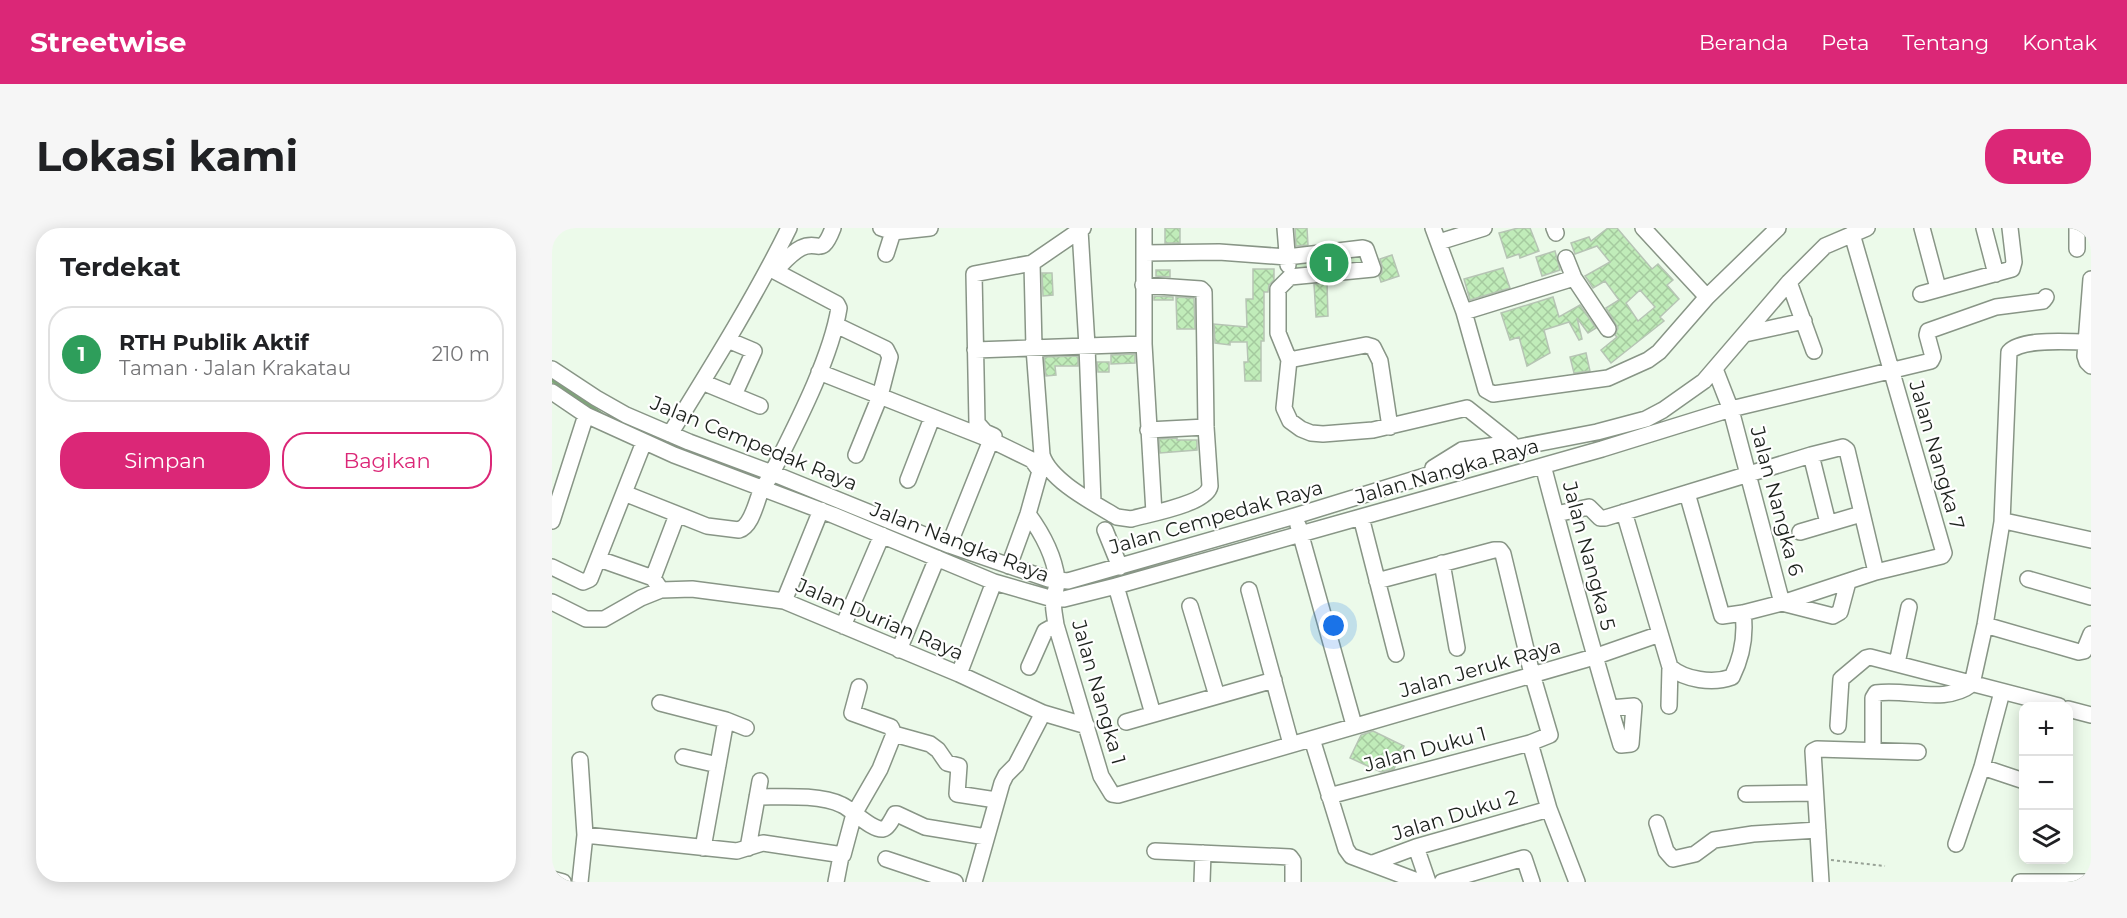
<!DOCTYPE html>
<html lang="id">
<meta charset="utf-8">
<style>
body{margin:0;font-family:Montserrat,sans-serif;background:#f6f6f6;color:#202124}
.controls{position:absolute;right:18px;bottom:18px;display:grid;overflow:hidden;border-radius:12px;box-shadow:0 3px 15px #0003}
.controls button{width:54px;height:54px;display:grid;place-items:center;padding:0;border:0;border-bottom:2px solid #e0e0e0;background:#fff;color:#202124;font:30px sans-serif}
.you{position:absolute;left:782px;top:398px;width:21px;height:21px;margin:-15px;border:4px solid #fff;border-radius:50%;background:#1a73e8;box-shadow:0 0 0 9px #1a73e833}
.badge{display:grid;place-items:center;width:39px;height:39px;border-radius:50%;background:#db2777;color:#fff;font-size:20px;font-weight:700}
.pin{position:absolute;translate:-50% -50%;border:3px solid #fff;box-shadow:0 2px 6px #0006}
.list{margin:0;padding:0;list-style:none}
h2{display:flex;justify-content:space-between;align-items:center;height:78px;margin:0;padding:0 24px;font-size:26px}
h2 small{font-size:20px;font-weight:400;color:#757577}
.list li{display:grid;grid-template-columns:39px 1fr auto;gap:18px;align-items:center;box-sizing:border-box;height:96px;margin:0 12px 12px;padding:0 12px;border:2px solid #e0e0e0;border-radius:24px}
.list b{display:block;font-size:22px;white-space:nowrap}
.list p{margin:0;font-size:20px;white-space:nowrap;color:#757577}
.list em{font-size:20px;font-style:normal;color:#757577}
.actions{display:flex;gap:12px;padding:18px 24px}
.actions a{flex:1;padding:14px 0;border:2px solid #db2777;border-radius:24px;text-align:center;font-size:21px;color:#db2777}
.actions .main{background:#db2777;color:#fff}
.icon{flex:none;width:33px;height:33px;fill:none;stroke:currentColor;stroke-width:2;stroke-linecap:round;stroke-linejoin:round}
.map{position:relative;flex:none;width:1539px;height:654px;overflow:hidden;border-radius:24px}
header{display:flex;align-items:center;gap:36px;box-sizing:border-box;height:84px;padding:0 30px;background:#db2777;color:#fff}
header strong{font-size:28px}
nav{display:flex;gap:33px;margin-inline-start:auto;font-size:21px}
.intro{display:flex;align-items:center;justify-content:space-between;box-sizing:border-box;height:144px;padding:0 36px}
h1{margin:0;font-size:42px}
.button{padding:15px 27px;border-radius:24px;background:#db2777;color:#fff;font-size:21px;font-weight:700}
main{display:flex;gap:36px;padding:0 36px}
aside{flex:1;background:#fff;border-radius:24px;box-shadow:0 3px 15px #0003}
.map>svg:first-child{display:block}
</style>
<header>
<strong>Streetwise</strong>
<nav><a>Beranda</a><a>Peta</a><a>Tentang</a><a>Kontak</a></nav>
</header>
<div class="intro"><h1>Lokasi kami</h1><a class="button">Rute</a></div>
<main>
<aside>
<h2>Terdekat<small></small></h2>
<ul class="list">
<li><span class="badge" style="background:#2e9e5b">1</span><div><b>RTH Publik Aktif</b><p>Taman · Jalan Krakatau</p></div><em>210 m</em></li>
</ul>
<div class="actions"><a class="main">Simpan</a><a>Bagikan</a></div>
</aside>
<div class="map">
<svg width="1539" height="654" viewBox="0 0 1539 654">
<defs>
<pattern id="park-tufts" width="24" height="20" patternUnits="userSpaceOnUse" patternTransform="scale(1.5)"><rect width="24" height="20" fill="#d0efcb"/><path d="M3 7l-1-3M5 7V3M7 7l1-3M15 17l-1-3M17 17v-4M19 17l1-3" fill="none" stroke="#b2cdae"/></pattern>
<pattern id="building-cross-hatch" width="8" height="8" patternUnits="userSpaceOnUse" patternTransform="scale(1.5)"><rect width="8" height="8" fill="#c0ecb9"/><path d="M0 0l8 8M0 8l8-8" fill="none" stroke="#a5ca9f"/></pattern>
</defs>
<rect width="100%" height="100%" fill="#ecfaea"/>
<path fill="url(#park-tufts)" d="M 814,21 L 821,41 L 738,49 L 734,29 Z"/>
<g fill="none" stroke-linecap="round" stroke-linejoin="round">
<path stroke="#7ea878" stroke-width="4" d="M 0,152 L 52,188
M 87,203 L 180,241"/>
</g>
<path fill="url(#building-cross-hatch)" stroke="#b6c4b4" stroke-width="1.5" fill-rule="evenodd" d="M 613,0 L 628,0 L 628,15 L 613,15 Z
M 743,0 L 755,0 L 756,17 L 744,18 Z
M 966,0 L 978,0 L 987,23 L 968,30 L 967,26 L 955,30 L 947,5 Z
M 1056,0 L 1065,0 L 1100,41 L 1106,36 L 1121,52 L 1115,57 L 1127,71 L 1108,89 L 1112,93 L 1059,135 L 1049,122 L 1065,109 L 1063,107 L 1066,100 L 1054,80 L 1067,72 L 1053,53 L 1041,60 L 1033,48 L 1058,34 L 1045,18 L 1023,26 L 1019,15 L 1037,9 L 1039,13 ZM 1088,62 L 1103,79 L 1086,93 L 1074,75 Z
M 1003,23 L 1008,42 L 990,48 L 984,29 Z
M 840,27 L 847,48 L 829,54 L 827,48 L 830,44 L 830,38 L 828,31 Z
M 951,40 L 958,60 L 918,72 L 912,51 Z
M 701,41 L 722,41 L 722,52 L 717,57 L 716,64 L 712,64 L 712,113 L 709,113 L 709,153 L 693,153 L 692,134 L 696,134 L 695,114 L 678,114 L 678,117 L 663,115 L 662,96 L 695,99 L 694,71 L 701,71 Z
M 604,42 L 618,42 L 618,49 L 604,48 Z
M 490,45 L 500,45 L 501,67 L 491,68 Z
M 775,55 L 776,88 L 764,89 L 762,56 Z
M 602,68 L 621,69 L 621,72 L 602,72 Z
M 624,69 L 642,70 L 643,101 L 625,101 Z
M 1001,69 L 1007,89 L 1028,77 L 1044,100 L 1036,105 L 1025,90 L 1030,111 L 1027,112 L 1017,94 L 992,102 L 998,125 L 975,138 L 967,109 L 958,112 L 949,85 Z
M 1034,125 L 1038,143 L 1022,145 L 1018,129 Z
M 583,126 L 583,135 L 559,136 L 559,127 Z
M 526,128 L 526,138 L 503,138 L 504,147 L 494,148 L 492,129 Z
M 545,134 L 557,134 L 557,144 L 546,144 Z
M 625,210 L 625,212 L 645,212 L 645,222 L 608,225 L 607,211 Z
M 821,503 L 852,518 L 842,541 L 829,544 L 798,530 L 809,507 Z"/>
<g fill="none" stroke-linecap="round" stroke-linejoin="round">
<g stroke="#889586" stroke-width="18">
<path id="minor" d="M 329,0 L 341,4 L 334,26
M 592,0 L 592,116 L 602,285
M 733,0 L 736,37
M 881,0 L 912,84 L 934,162 L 941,166 L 1056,150 L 1096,132 L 1107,124 L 1155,69 L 1226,0
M 1002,0 L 1004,5
M 1091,0 L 1155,69
M 1370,0 L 1386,60
M 1432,0 L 1444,46
M 1525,0 L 1525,21
M 528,2 L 535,118 L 541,274
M 341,4 L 378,0
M 887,14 L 932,0
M 592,25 L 667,24 L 735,29 L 811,20 L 814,21 L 821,41 L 738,49
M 1014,30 L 1022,50 L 1056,101
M 480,35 L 482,120 L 490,227 C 498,253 542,275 565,289 L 579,291 C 596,286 655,276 658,258 L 654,199 L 652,64 L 649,61 L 591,57
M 223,43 C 231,35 239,25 249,20 C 267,11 269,31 281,0
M 738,49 L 726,61 L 726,105 L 737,132 L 732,180 L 738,193 L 749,201 L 759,205 L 771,206 L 821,202 L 915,180 L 959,215
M 1539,51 L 1533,128 L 1535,134 L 1539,138
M 1237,54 L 1262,123
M 1369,66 L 1460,41 L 1462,34 L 1458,0
M 912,84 L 1022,50
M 284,97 L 334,121 L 338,129 L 328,168 L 304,227
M 1193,106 L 1252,93
M 176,112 L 202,123 L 182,167
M 423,122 L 592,116
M 737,132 L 814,117 L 821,119 L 828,133 L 838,199
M 0,141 L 44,170 L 74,187 L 137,214 L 220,245 L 397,317 L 496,351 L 516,353 L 743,288 L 967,219 L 1045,204 L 1094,191 L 1111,182 L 1152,153 L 1237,54 L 1273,18 L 1315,0
M 1163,141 L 1179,182 L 1230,375 L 1281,388 L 1288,384 L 1296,354
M 267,144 L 439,212 L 480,232 L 488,243 L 476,286 L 457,338
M 150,154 L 208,178
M 0,164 L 34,187 L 122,227 L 281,287 L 442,354 L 501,371 L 512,371 L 564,358 L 809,289 L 1050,221 L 1179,181 L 1379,133 L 1381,129 L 1375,107 L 1376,103 L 1444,79 L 1491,73 L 1494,69
M 596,202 L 654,199
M 118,206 C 160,138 202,71 237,0
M 442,208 L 433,204 L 425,195 L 422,46 L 480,35 L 531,0
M 1259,227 L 1276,295
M 988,239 L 993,245 C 1017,336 1042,427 1069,517 L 1079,516 L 1082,478 L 1058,480
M 881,240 L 910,222 L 959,215
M 356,252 L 380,190
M 72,265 L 155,298 L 187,302 C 200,298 204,274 209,263 C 213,256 218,250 221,243 C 244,197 279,130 287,80 L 285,76 L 217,40
M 1135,265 L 1170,388 L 1191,385 L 1230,375 L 1324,344 L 1390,328 L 1392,325 L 1300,6
M 1072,284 L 1118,439 C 1133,452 1161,456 1180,449 C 1190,429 1194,408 1191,385
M 476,286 C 490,305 502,327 505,351 C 506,357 503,363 502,369 C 500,378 503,388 504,397 L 549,548 L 560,566 L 566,567 L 1042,429 L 1108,406
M 1004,286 L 1037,279 L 1048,290 L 1053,290 L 1259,227 L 1291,219 L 1295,222 L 1324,344
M 809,289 L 844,426
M 0,293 L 34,187
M 1457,294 L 1539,312
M 746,297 L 802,497
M 553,302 L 568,339
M 1248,304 L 1309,286
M 397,317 L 439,212
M 47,331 L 101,350 L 109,362
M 890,335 L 905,420
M 0,339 L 31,354 L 38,351 L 92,214
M 101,350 L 125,287
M 1476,351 L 1539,369
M 564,358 L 601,486
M 697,362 L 739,516
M 232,373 L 269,282
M 0,374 L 34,391 L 52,391 L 89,370 L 109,362 L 140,361 L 232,373 L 407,446 L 491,485 L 535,498
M 638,378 L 665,468
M 1433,397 L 1527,424 L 1532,423 L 1539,406
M 291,398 L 330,307
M 347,422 L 385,330
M 1345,435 L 1357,379
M 477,439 L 493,403 L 504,397
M 407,446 L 442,354
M 108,475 L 174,492 L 151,620
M 1117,478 L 1118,439
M 1516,481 L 1539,487
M 174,492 L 194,500
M 574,494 L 722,452
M 1286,498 L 1289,451 L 1314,430 L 1318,429 L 1507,478
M 342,506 L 378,516 L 386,522 L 395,535 L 407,538 L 405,566 L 444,572
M 760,511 L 794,621 L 799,628 L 868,654
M 978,515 L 997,581 L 1025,654
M 1321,521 L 1321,470 L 1324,465 C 1355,460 1393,477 1420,456 L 1433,397 L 1450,294 L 1457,124 C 1470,110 1515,114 1533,114
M 131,529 L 166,537
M 28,532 L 33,607 L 28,654
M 1430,539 L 1472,553
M 1194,566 L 1263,565
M 777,568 L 978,515 L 998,507 L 980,446 L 951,326 L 948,322 L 942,322 L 825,353
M 205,569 C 229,569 268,566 290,577 C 301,582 319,602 331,601 C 336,600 340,591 343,586 L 345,586 L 373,599 L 434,609
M 1105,595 L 1114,623 L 1121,631 L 1143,626 L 1162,612 L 1201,606 L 1266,602
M 33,607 L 185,623 L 211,615 L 291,627 L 302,586 L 328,541 L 342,506 L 339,499 L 300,485 L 307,459
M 1404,616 L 1430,539 L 1450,464
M 864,619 L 876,654
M 196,620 L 208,553
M 603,623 L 738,629 L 741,633 L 741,654
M 334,631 L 403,654
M 821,635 L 864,619 L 997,581
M 0,651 L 11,654
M 284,654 L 289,628
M 422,654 L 450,555 L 454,547 L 464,537 L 491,485
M 650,654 L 651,625
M 890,654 L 972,630 L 980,654
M 1269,654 L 1261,523 L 1265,521 L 1366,524
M 1468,654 L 1539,654"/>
</g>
<path stroke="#98a296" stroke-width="2" stroke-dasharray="3 3" stroke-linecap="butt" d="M 1279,632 L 1333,638"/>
<use href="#minor" stroke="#fff" stroke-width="15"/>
</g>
<g text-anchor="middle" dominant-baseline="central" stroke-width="4.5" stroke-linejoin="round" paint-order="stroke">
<g font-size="20" fill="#1d221d" stroke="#fff">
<text transform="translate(202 215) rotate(22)">Jalan Cempedak Raya</text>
<text transform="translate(1385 227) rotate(74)">Jalan Nangka 7</text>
<text transform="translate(895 243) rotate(-16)">Jalan Nangka Raya</text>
<text transform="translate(1225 273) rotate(75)">Jalan Nangka 6</text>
<text transform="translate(664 289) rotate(-16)">Jalan Cempedak Raya</text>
<text transform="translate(408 314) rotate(21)">Jalan Nangka Raya</text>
<text transform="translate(1037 328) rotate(75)">Jalan Nangka 5</text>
<text transform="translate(328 391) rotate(23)">Jalan Durian Raya</text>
<text transform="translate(928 440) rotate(-16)">Jalan Jeruk Raya</text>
<text transform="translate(547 464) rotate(74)">Jalan Nangka 1</text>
<text transform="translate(873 521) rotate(-15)">Jalan Duku 1</text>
<text transform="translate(903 587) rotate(-17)">Jalan Duku 2</text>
</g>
</g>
</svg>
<div class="controls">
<button>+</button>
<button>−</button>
<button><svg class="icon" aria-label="layers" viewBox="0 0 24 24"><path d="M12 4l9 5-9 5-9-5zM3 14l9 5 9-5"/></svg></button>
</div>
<div class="you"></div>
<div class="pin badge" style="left:777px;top:35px;background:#2e9e5b">1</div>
</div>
</main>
